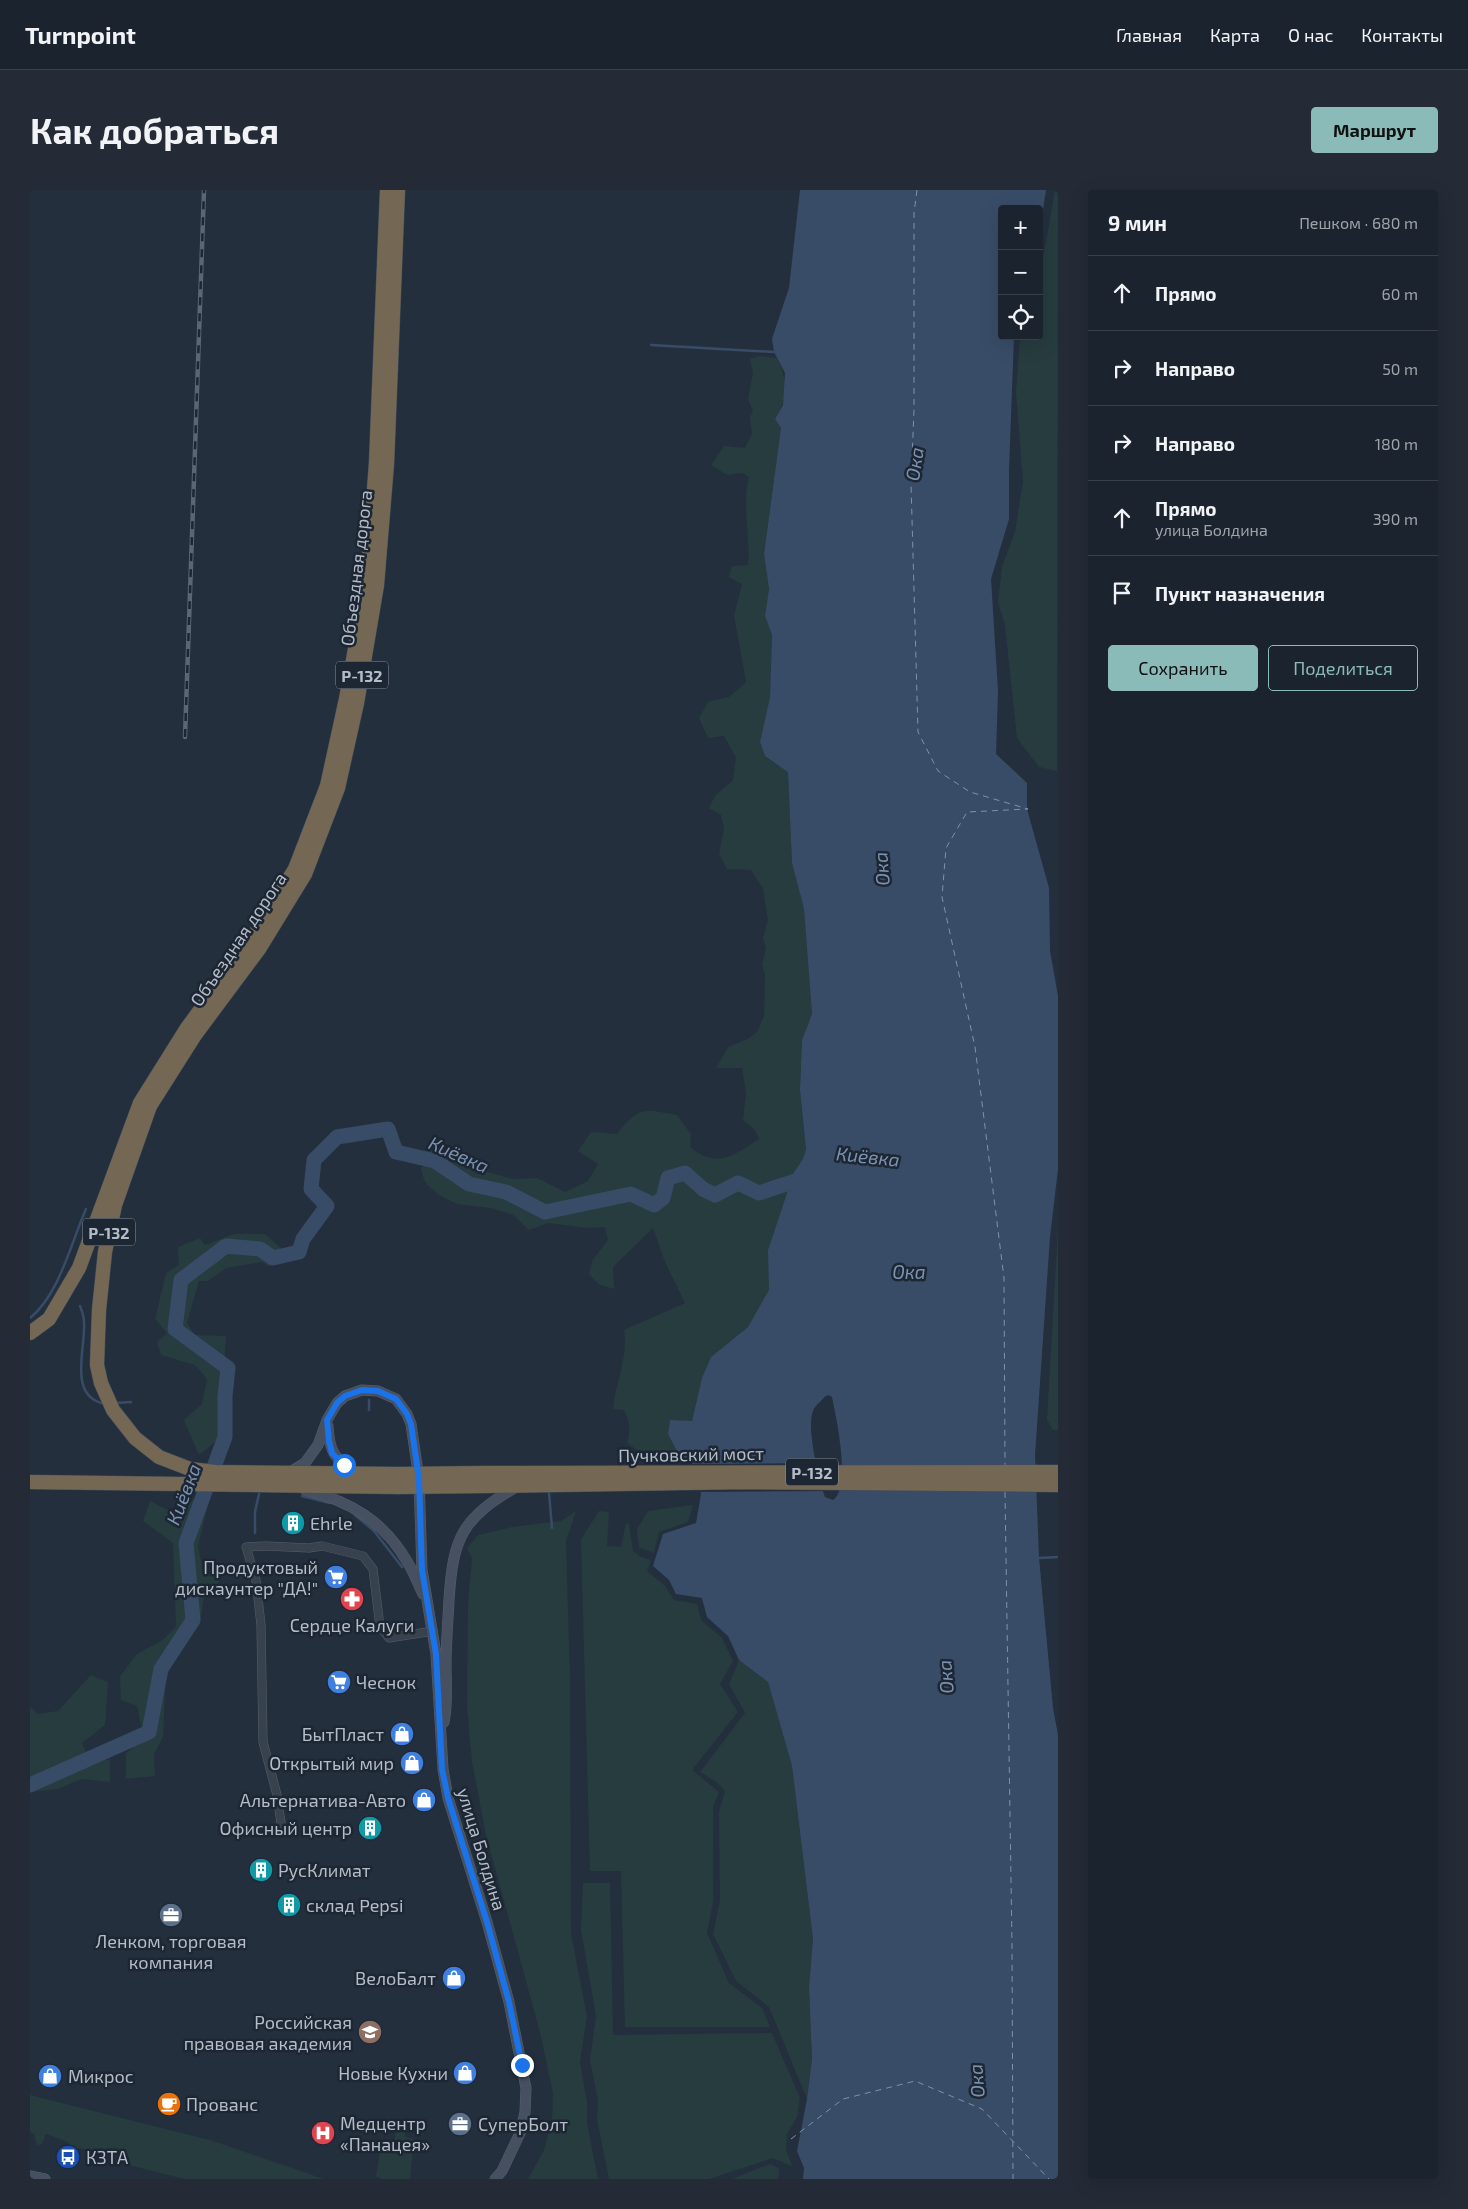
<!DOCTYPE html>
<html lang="ru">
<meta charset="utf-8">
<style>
body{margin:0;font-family:"Exo 2",sans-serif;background:#242b36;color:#f1f3f6}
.controls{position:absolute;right:15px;top:15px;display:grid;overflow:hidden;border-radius:5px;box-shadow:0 5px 20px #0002}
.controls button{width:45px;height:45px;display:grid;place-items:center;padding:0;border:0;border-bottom:1px solid #39404a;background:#1b232e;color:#f1f3f6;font:25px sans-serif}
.stop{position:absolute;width:15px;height:15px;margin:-11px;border:4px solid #1a73e8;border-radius:50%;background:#fff}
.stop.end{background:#1a73e8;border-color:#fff;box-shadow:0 1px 5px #0008}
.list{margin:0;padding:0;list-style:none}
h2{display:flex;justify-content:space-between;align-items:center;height:65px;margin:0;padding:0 20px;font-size:21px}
h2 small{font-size:16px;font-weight:400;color:#a0a4aa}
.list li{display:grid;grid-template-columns:32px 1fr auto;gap:15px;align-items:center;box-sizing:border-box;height:75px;padding:0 20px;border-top:1px solid #39404a}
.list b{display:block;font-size:19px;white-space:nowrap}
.list p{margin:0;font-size:16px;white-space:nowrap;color:#a0a4aa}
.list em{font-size:16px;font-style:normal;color:#a0a4aa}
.actions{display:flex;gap:10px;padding:15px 20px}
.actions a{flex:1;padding:11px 0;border:1px solid #8bbbb9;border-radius:5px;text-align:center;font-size:18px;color:#8bbbb9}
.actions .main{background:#8bbbb9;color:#111}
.icon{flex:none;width:28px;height:28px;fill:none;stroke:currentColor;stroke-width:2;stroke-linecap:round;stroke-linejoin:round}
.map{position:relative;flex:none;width:1028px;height:1989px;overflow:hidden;border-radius:5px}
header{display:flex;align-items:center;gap:30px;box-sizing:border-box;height:70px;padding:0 25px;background:#1b232e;border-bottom:1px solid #39404a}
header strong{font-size:24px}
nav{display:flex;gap:28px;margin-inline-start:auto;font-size:18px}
.intro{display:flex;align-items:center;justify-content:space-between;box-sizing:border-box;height:120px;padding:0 30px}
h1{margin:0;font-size:35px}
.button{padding:12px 22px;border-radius:5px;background:#8bbbb9;color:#111;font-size:18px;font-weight:700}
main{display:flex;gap:30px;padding:0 30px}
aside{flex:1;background:#1b232e;border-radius:5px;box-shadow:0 5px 20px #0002}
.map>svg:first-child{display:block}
</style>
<header>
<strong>Turnpoint</strong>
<nav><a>Главная</a><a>Карта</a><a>О нас</a><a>Контакты</a></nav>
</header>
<div class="intro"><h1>Как добраться</h1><a class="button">Маршрут</a></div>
<main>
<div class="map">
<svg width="1028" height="1989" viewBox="0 0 1028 1989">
<rect width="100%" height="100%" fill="#242f3e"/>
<path fill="#263c3f" d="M 1025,0 L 1028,0 L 1027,581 L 1009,577 L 987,548 L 975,435 L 968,412 L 972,377 L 985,342 L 993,291 L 986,202 L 990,146 L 1009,146 L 1009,91 Z
M 730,166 L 747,168 C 758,190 758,208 745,229 L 751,238 L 734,364 L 739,399 L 735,426 L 742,445 L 740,507 L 730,552 L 735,566 L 758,581 L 762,673 L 774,719 L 782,824 L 772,850 L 770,900 L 776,959 L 773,969 L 764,982 L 738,1060 L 740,1100 L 718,1137 L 681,1167 L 672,1188 L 662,1232 L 640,1230 L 638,1244 L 650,1267 L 618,1268 L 597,1253 C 601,1241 600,1231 594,1220 L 583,1219 C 585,1193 599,1166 594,1140 L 655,1113 L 635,1072 L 623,1038 L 583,1077 L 584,1099 L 568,1094 L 559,1084 L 562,1071 L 578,1050 L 575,1037 L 558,1038 L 518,1033 L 499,1040 L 483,1025 L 461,1018 L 427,1014 L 407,1004 L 395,992 L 391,980 L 397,960 L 413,954 L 432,969 L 457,982 L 483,989 L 507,988 L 535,1002 L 558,991 L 568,974 L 548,961 L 561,942 L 587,944 C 609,916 614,919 647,925 L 661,944 L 660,957 C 687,979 703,966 729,949 L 725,940 L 713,930 L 716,903 L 712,878 L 686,878 L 698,857 L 718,849 L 727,842 L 734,826 L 735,785 L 732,775 L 736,758 L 733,748 L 738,730 L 733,699 L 721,680 L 697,679 L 689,664 L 694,638 L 691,625 L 679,618 L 685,606 L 703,590 L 706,567 L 694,546 L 678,548 L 669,528 L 678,512 L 699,507 L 716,492 L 704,426 L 712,394 L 699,387 L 702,376 L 718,375 C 721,346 711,315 719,287 L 712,283 L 697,285 L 681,275 L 694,256 L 715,258 L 722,244 L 720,227 L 723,221 L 718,209 L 723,183 L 720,169 Z
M 1028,1039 L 1028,1240 L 1023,1240 L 1017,1230 Z
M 204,1044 L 235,1044 L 253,1060 L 239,1077 L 232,1072 L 196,1078 L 178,1091 L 169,1091 L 157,1133 L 165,1145 L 196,1146 L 189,1249 L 169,1265 L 154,1230 L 172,1214 L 177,1189 L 165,1175 L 131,1165 L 127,1152 L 137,1143 L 125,1129 L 136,1083 L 149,1075 L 148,1057 L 170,1048 L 175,1055 Z
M 163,1309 L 177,1318 L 168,1357 L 174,1383 L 183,1384 L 189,1390 L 186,1405 L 174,1406 L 170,1434 L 136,1483 L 133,1547 L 124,1564 L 125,1586 L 96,1589 L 96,1563 L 114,1549 L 107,1516 L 91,1510 L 90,1486 L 107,1464 L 133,1450 L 146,1436 L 143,1353 L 113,1331 L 120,1311 L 142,1322 L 147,1332 Z
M 663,1315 L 658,1332 L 629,1342 L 624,1363 L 609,1357 L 607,1339 L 618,1321 Z
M 546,1321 L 536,1351 L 540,1492 L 541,1744 L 557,1826 L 550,1872 L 557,1912 L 557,1933 L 568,1989 L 498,1989 L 514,1960 L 522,1930 L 523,1903 L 510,1842 L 456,1645 L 442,1572 L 437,1517 L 438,1415 L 442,1368 L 437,1358 L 448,1345 L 482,1337 L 531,1331 Z
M 569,1321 L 579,1322 L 577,1356 L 591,1357 L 596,1333 L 599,1334 L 603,1361 L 611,1367 L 621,1370 L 617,1381 L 635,1396 L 644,1410 L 667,1414 L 671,1430 L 692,1448 L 703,1471 L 690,1494 L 708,1522 L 662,1580 L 689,1602 L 683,1617 L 683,1712 L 677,1743 L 699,1793 L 732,1818 L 740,1837 L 595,1837 L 591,1681 L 560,1681 L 551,1349 Z
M 709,1470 L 738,1492 L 762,1576 L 783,1749 L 779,1797 L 782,1869 L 777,1909 L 739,1817 L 706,1791 L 683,1744 L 690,1711 L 689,1622 L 695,1601 L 685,1591 L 670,1582 L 715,1523 L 699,1494 Z
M 61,1485 L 78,1492 L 75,1535 L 52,1553 L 60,1574 L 80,1569 L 80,1592 L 51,1589 L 28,1599 L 0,1602 L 0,1517 L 8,1524 L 28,1521 Z
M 553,1693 L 580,1693 L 583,1845 L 742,1843 L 770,1908 L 767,1927 L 757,1944 L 756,1960 L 763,1977 L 743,1968 L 679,1989 L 579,1989 L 567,1929 L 568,1910 L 560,1870 L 566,1826 L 551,1740 Z
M 0,1905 L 180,1950 L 294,1989 L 155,1989 L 95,1974 L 93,1965 L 41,1957 L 38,1952 L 16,1944 L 12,1954 L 7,1955 L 4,1945 L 0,1941 Z
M 375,1933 L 375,1947 L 384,1949 L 380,1989 L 353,1989 L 346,1987 L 350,1960 L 363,1960 L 367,1934 Z
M 740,1974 L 749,1978 L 748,1989 L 702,1989 Z"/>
<path fill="#394c67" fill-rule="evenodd" d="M 770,0 L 1016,0 L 1009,45 L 1009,19 L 972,19 L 972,146 L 984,146 L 979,280 L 979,329 L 961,389 L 968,501 L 966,564 L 997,593 L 997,619 L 1019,698 L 1020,761 L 1028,806 L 1028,979 L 1020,1047 L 1005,1265 L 1009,1368 L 1023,1518 L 1028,1545 L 1028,1989 L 773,1989 L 774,1978 L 767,1961 L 777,1909 L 782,1869 L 779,1797 L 783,1749 L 762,1576 L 738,1492 L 709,1470 L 698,1446 L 677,1427 L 672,1408 L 646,1404 L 639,1390 L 623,1376 L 633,1344 L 666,1333 L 671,1304 L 662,1272 L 650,1267 L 638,1244 L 640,1230 L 662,1231 L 672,1188 L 681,1167 L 718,1137 L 739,1100 L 738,1060 L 764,982 L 773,969 L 776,959 L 770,900 L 772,850 L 782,824 L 774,719 L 762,673 L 758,582 L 735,566 L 730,552 L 740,507 L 742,445 L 735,426 L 739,399 L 734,364 L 751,238 L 745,229 L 753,215 L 755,183 L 744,162 L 742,149 L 759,98 ZM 799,1205 L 802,1207 C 806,1227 822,1298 803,1310 L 795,1307 C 789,1290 776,1238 783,1221 C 784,1217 787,1215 790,1212 C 794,1208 794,1206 799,1205 Z"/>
<path fill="#242f3e" d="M 788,1273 L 795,1301 L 668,1302 L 660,1274 Z"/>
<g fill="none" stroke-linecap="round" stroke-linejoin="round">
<path stroke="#394c67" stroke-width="2.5" d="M 621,155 L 744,162
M 50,1116 C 52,1121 54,1127 54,1132 C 56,1159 37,1206 75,1214
M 0,1128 C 29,1105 41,1053 56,1019
M 339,1210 L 339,1220
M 86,1213 L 101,1212
M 519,1303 L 522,1338
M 272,1306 L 300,1313
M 325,1325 L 344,1341 L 372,1377
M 225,1343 L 225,1322 L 229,1304
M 1009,1368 L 1028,1367"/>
<path stroke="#394c67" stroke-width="15" d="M 0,1595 L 119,1542 L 131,1479 L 163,1430 L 156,1353 L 195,1247 L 195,1206 L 198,1178 L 145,1139 L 151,1090 L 196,1056 L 230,1059 L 243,1068 L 269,1062 L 273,1049 L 297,1016 L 281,999 L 284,970 L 307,947 L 358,939 L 366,962 L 405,971 L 439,994 L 476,1002 L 515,1022 L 601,1004 L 624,1015 L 633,1008 L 638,988 L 655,983 L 673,999 L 685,1005 L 708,993 L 729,1003 L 780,986"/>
<path stroke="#7c92b1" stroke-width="1" stroke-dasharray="6 5" stroke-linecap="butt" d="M 887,0 L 884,23 L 884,220 L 881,293 L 888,542 L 908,581 L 940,602 L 998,619 L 937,622 L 916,658 L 912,707 L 945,857 L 974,1088 L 975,1275
M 975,1302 L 982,1755 L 983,1989
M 761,1949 L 813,1909 L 885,1891 L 952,1919 L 1019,1989"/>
<g stroke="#565f6c" stroke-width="9">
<path id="street" d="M 251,1633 L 247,1605 L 233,1552 L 231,1435 L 226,1390 L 216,1357 L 236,1356 L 279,1358 L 292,1356 L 333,1366 L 343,1379 L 350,1437 L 359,1448 L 403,1441"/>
</g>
<g stroke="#565f6c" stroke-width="11">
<path id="secondary" d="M 298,1236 C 299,1262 305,1270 327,1283
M 260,1282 L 275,1273 L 288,1255 L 297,1230 L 307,1213 L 315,1206 L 332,1200 L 348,1201 L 366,1209 L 377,1224 L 381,1234 L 389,1289 L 392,1380 L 406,1464 L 413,1579 L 418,1608 L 457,1732 L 479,1812 L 496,1898 L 495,1922 L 491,1941 L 472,1981 L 465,1989
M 275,1300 C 320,1311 354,1331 378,1373 C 384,1383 388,1394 393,1404
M 414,1532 C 418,1514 416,1494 416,1475 C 416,1453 418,1431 419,1410 C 423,1347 432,1328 488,1296
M 0,1986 L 15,1989"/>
</g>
<g stroke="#434c59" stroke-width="15">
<path id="highway" d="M 0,1143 L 19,1129 L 49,1078 L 110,913 L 157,838 L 220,752 L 265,679 L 297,596 L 316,509 L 337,392 L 346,273 L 357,0
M 455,1283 L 1028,1282
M 368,1284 L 185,1282 L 160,1279 L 129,1267 L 105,1248 L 83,1220 L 71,1193 L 67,1175 L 69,1120 L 75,1062 L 85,1015 L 120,916 L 165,845 L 229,759 L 275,684 L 308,598 L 327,513 L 347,395 L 357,274 L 368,0
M 0,1292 L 367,1297
M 455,1296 L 718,1292 L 1028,1295"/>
</g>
<use href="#street" stroke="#38414e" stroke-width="8"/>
<use href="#secondary" stroke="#465061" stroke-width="10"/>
<use href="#highway" stroke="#746855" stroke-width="14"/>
<g stroke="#5a6575" stroke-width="4.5">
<path id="rail" d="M 155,547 L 174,0"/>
</g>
<use href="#rail" stroke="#1d2633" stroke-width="2.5" stroke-dasharray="8" stroke-linecap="butt"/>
<g stroke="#434c59" stroke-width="15" stroke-linecap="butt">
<path id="highway-bridge" d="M 368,1284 L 455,1283
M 367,1297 L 455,1296"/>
</g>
<use href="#highway-bridge" stroke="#746855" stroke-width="14"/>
</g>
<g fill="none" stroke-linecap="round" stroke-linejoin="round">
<path stroke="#1a73e8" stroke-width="6" d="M 314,1275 L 302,1263 L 299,1251 L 297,1230 L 307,1213 L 315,1206 L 332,1200 L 348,1201 L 366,1209 L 377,1224 L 381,1234 L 389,1289 L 392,1380 L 406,1464 L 412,1579 L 418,1608 L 457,1732 L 479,1812 L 492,1875"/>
</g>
<defs>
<g id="building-disc" transform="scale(1.25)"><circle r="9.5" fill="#0f9aa8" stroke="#1d2633"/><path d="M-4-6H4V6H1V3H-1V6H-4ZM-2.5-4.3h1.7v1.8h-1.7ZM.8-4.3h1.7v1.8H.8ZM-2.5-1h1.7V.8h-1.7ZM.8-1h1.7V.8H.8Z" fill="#fff"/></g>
<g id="supermarket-disc" transform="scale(1.25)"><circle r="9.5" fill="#3f7fe0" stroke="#1d2633"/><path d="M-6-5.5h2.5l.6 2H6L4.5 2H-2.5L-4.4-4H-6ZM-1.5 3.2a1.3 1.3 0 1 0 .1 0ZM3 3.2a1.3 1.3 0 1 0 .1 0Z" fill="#fff"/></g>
<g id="pharmacy-disc" transform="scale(1.25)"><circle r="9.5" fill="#e0444e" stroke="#1d2633"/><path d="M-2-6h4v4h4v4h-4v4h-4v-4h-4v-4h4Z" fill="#fff"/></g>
<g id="shop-disc" transform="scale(1.25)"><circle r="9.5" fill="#3f7fe0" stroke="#1d2633"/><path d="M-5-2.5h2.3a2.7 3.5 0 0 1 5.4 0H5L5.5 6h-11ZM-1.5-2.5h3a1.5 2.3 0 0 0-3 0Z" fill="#fff"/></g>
<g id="office-disc" transform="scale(1.25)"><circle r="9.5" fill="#5c6f8a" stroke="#1d2633"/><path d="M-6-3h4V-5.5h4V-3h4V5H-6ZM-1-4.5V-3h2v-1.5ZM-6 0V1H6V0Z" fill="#fff"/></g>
<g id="university-disc" transform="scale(1.25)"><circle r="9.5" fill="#8d6e63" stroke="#1d2633"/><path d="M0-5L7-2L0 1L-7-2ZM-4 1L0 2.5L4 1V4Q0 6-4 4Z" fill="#fff"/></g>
<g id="cafe-disc" transform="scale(1.25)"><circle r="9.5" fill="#e8710a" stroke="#1d2633"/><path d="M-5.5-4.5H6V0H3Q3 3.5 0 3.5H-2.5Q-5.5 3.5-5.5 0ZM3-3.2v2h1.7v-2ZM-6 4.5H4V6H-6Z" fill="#fff"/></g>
<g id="hospital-disc" transform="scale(1.25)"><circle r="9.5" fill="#e0444e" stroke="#1d2633"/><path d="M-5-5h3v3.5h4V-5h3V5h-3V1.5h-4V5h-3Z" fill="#fff"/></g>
<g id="bus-disc" transform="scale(1.25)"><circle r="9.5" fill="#1a4fb4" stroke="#1d2633"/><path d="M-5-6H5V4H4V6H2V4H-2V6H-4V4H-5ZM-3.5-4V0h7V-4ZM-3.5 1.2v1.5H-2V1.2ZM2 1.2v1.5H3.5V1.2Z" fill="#fff"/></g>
</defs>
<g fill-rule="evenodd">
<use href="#building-disc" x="263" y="1333"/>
<use href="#supermarket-disc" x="306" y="1387"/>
<use href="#pharmacy-disc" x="322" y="1409"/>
<use href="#supermarket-disc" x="309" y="1492"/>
<use href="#shop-disc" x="372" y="1544"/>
<use href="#shop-disc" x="382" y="1573"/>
<use href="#shop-disc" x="394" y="1610"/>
<use href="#building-disc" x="340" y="1638"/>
<use href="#building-disc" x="231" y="1680"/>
<use href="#building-disc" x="259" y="1715"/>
<use href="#office-disc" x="141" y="1725"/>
<use href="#shop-disc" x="424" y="1788"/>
<use href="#university-disc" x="340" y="1842"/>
<use href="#shop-disc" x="435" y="1883"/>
<use href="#shop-disc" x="20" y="1886"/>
<use href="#cafe-disc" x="139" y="1914"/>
<use href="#office-disc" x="430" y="1934"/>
<use href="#hospital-disc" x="293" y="1943"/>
<use href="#bus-disc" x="38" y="1967"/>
</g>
<g text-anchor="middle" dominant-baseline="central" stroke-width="5" stroke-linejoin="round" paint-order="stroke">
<g fill="#1d2633" stroke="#878f9c" stroke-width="1">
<rect x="306" y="471.5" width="52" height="27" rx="4"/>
<rect x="53" y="1028.5" width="52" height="27" rx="4"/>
<rect x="756" y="1268.5" width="52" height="27" rx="4"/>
</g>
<g font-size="16" font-weight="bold" fill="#b4bcc9">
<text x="332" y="485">Р-132</text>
<text x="79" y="1042">Р-132</text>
<text x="782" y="1282">Р-132</text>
</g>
<g font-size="18" fill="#b4bcc9" stroke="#1d2633">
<text transform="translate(326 378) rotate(-83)">Объездная дорога</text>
<text transform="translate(208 749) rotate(-56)">Объездная дорога</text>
<text transform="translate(661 1264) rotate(-1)">Пучковский мост</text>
<text transform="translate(452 1659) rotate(73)">улица Болдина</text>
</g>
<g font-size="18" fill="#b4bcc9" stroke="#1d2633" text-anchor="start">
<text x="280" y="1333">Ehrle</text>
<text x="288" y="1377" text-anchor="end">Продуктовый<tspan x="288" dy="21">дискаунтер "ДА!"</tspan></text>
<text x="322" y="1435" text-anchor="middle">Сердце Калуги</text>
<text x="326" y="1492">Чеснок</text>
<text x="354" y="1544" text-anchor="end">БытПласт</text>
<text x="364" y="1573" text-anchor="end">Открытый мир</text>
<text x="376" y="1610" text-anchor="end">Альтернатива-Авто</text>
<text x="322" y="1638" text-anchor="end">Офисный центр</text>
<text x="248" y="1680">РусКлимат</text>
<text x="276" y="1715">склад Pepsi</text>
<text x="141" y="1751" text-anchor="middle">Ленком, торговая<tspan x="141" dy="21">компания</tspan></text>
<text x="406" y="1788" text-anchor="end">ВелоБалт</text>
<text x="322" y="1832" text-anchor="end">Российская<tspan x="322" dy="21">правовая академия</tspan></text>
<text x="418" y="1883" text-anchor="end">Новые Кухни</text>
<text x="38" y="1886">Микрос</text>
<text x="156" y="1914">Прованс</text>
<text x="310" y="1933">Медцентр<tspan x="310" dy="21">«Панацея»</tspan></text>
<text x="448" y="1934">СуперБолт</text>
<text x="56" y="1967">КЗТА</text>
</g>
<g font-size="19" font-style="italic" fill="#7c92b1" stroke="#1d2633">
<text transform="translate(884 274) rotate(-81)">Ока</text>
<text transform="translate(851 679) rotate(-94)">Ока</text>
<text transform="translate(429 964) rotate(24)">Киёвка</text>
<text transform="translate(838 966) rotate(6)">Киёвка</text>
<text x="879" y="1081">Ока</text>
<text transform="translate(153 1304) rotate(-69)">Киёвка</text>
<text transform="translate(915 1487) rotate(-94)">Ока</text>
<text transform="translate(946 1891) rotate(-94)">Ока</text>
</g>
</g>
</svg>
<div class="controls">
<button>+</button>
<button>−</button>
<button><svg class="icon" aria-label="locate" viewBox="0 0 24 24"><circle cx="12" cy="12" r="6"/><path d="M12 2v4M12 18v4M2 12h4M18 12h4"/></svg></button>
</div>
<div class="stop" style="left:314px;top:1275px"></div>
<div class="stop end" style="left:492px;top:1875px"></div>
</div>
<aside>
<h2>9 мин<small>Пешком · 680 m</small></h2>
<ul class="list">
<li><svg class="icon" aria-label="ahead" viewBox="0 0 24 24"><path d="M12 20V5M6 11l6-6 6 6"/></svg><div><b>Прямо</b></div><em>60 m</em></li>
<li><svg class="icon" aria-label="right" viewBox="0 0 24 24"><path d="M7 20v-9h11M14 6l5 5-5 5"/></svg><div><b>Направо</b></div><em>50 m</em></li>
<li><svg class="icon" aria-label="right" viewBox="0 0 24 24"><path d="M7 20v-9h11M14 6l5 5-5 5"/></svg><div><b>Направо</b></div><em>180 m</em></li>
<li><svg class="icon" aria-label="ahead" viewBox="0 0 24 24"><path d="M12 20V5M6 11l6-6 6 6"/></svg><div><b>Прямо</b><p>улица Болдина</p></div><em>390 m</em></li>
<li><svg class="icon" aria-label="arrive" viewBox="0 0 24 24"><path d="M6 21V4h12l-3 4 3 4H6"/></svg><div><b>Пункт назначения</b></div></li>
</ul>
<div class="actions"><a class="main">Сохранить</a><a>Поделиться</a></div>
</aside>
</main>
